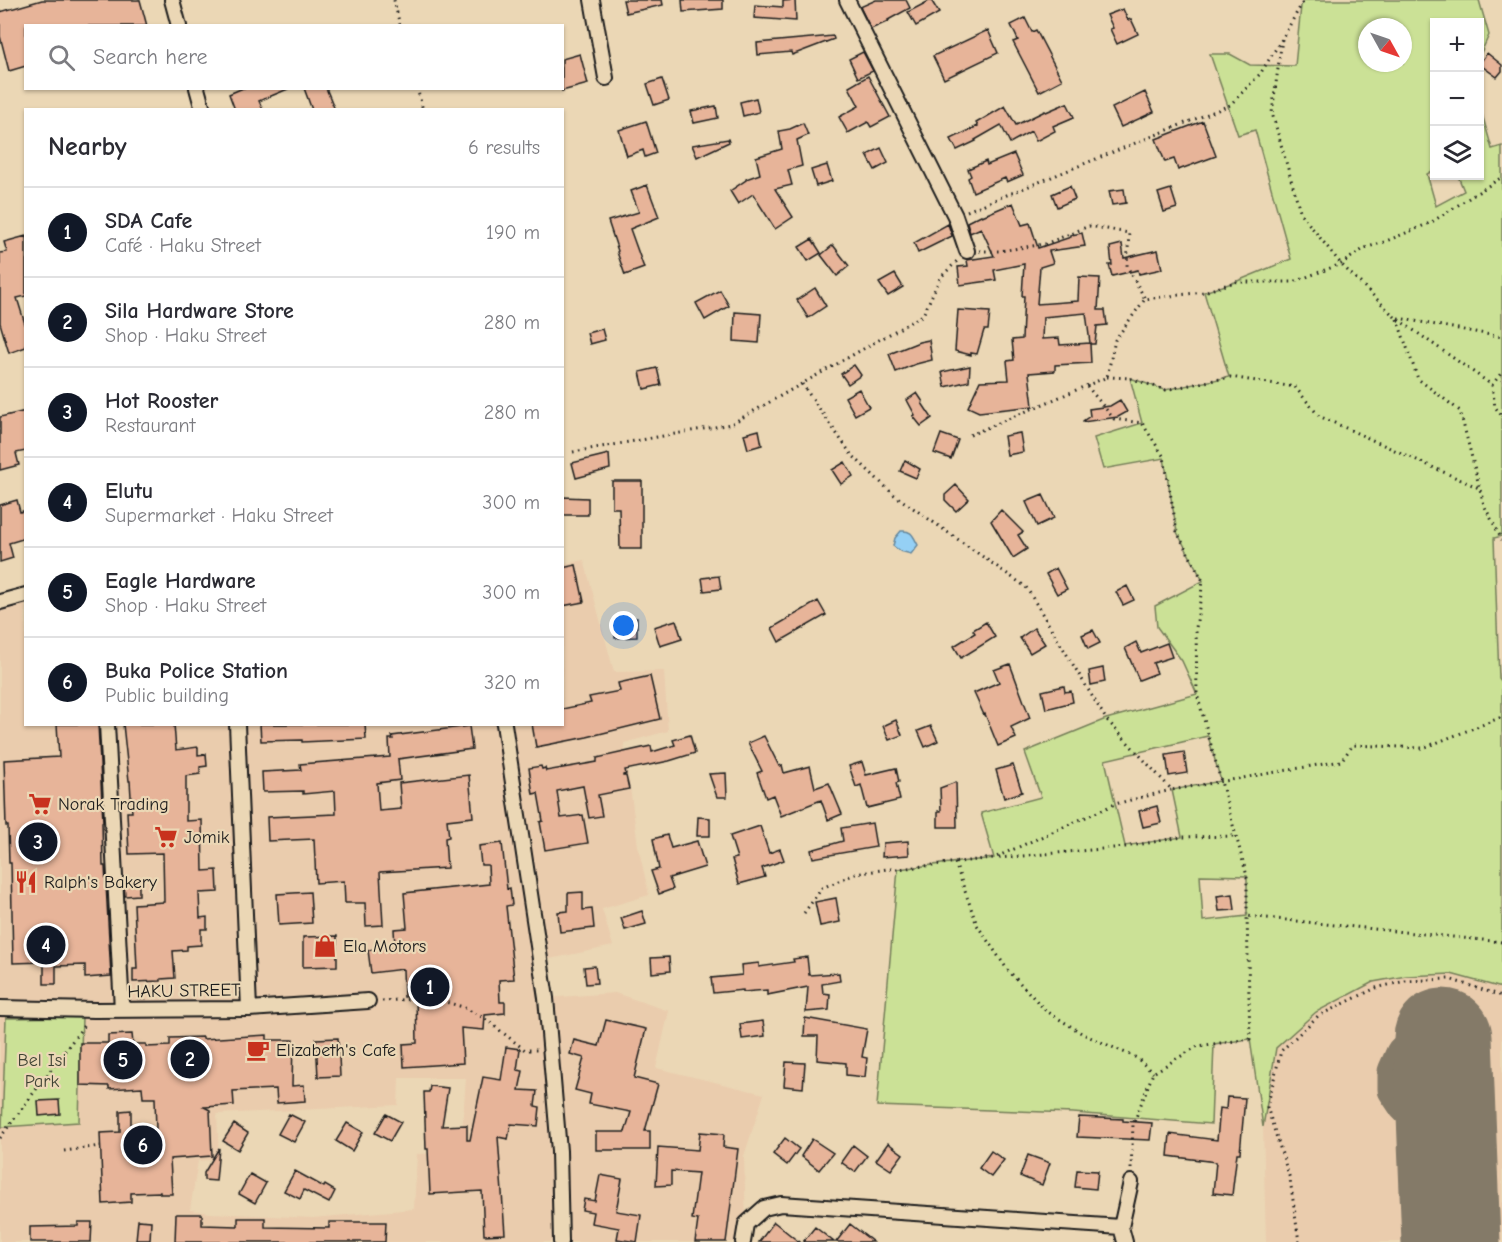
<!DOCTYPE html>
<meta charset="utf-8">
<style>
body{margin:0;font-family:"Comic Neue",sans-serif;background:#f2f2f3;color:#2b2b33}
.controls{position:absolute;right:18px;top:18px;display:grid;overflow:hidden;border-radius:0px;box-shadow:0 2px 4px #0004}
.controls button{width:54px;height:54px;display:grid;place-items:center;padding:0;border:0;border-bottom:2px solid #e1e1e2;background:#fff;color:#2b2b33;font:30px sans-serif}
.compass{position:absolute;left:1358px;top:18px;width:54px;height:54px;border-radius:50%;background:#fff;box-shadow:0 2px 4px #0004;rotate:130deg}
.you{position:absolute;left:624px;top:626px;width:21px;height:21px;margin:-15px;border:4px solid #fff;border-radius:50%;background:#1a73e8;box-shadow:0 0 0 9px #1a73e833}
.badge{display:grid;place-items:center;width:39px;height:39px;border-radius:50%;background:#111827;color:#fff;font-size:20px;font-weight:700}
.pin{position:absolute;translate:-50% -50%;border:3px solid #fff;box-shadow:0 2px 6px #0006}
.list{margin:0;padding:0;list-style:none}
h2{display:flex;justify-content:space-between;align-items:center;height:78px;margin:0;padding:0 24px;font-size:26px}
h2 small{font-size:20px;font-weight:400;color:#7c7c81}
.list li{display:grid;grid-template-columns:39px 1fr auto;gap:18px;align-items:center;box-sizing:border-box;height:90px;padding:0 24px;border-top:2px solid #e1e1e2}
.list b{display:block;font-size:22px;white-space:nowrap}
.list p{margin:0;font-size:20px;white-space:nowrap;color:#7c7c81}
.list em{font-size:20px;font-style:normal;color:#7c7c81}
.icon{flex:none;width:33px;height:33px;fill:none;stroke:currentColor;stroke-width:2;stroke-linecap:round;stroke-linejoin:round}
.map{position:relative;flex:none;width:1502px;height:1242px;overflow:hidden}
.search{position:absolute;background:#fff;box-shadow:0 2px 4px #0004;left:24px;top:24px;width:540px;height:66px;display:flex;align-items:center;gap:15px;box-sizing:border-box;padding:0 21px;border-radius:0px;color:#7c7c81;font-size:22px}
.panel{position:absolute;background:#fff;box-shadow:0 2px 4px #0004;left:24px;top:108px;width:540px;height:618px;border-radius:0px}
.map>svg:first-child{display:block}
</style>
<div class="map">
<svg width="1502" height="1242" viewBox="0 0 1502 1242">
<rect width="100%" height="100%" fill="#ebd7b5"/>
<filter id="ink" filterUnits="userSpaceOnUse"><feTurbulence type="fractalNoise" baseFrequency=".0167" numOctaves="2"/><feDisplacementMap in="SourceGraphic" scale="12" xChannelSelector="R" yChannelSelector="G"/><feConvolveMatrix kernelMatrix="1 2 1 2 8 2 1 2 1" color-interpolation-filters="sRGB"/></filter>
<g filter="url(#ink)">
<path fill="#eaccad" fill-rule="evenodd" d="M 584,560 L 614,672 L 664,671 L 668,731 L 624,743 L 638,846 L 649,895 L 602,909 L 613,946 L 540,961 L 546,998 L 615,993 L 669,1011 L 656,1068 L 764,1094 L 744,1156 L 746,1224 L 743,1242 L 0,1242 L 0,602 L 25,595 L 26,724 L 562,724 L 563,564 ZM 399,1078 L 466,1078 L 461,1145 L 442,1153 L 417,1154 L 414,1209 L 313,1218 L 211,1213 L 190,1210 L 198,1161 L 219,1159 L 217,1114 L 398,1105 Z
M 1451,974 L 1502,988 L 1502,1242 L 1266,1242 L 1263,1127 L 1276,1048 L 1316,1012 L 1373,982 L 1406,976 Z"/>
<path fill="#cbe196" stroke="#747e59" stroke-width="1.5" fill-rule="evenodd" d="M 1304,0 L 1479,0 L 1489,35 L 1480,55 L 1480,22 L 1434,22 L 1434,170 L 1427,174 L 1436,206 L 1464,191 L 1458,176 L 1480,176 L 1480,107 L 1492,149 L 1502,146 L 1502,536 L 1494,538 L 1499,678 L 1502,682 L 1502,988 L 1451,974 L 1406,976 L 1373,982 L 1316,1012 L 1276,1048 L 1263,1127 L 1250,1039 L 1214,1044 L 1211,1124 L 1073,1113 L 877,1106 L 898,869 L 994,858 L 981,813 L 1041,797 L 1025,752 L 1106,719 L 1197,694 L 1182,661 L 1157,627 L 1155,606 L 1203,581 L 1177,532 L 1164,458 L 1103,469 L 1094,438 L 1142,423 L 1130,378 L 1165,390 L 1229,377 L 1204,292 L 1235,282 L 1291,259 L 1255,130 L 1238,135 L 1210,54 L 1230,54 L 1250,65 L 1295,66 L 1301,6 ZM 1367,27 L 1403,27 L 1403,63 L 1367,63 ZM 1208,736 L 1221,781 L 1172,790 L 1182,837 L 1125,846 L 1105,760 ZM 1200,875 L 1247,876 L 1247,916 L 1203,921 Z
M 82,1017 L 79,1122 L 2,1127 L 6,1018 Z"/>
<path fill="#95d0f5" stroke="#65889e" stroke-width="1.5" d="M 901,531 C 912,530 913,536 918,545 L 911,554 L 900,551 L 893,546 L 895,538 Z"/>
<g fill="none" stroke-linecap="round" stroke-linejoin="round">
<path stroke="#847a68" stroke-width="39" d="M 1447,1130 L 1464,1100 L 1469,1080 L 1469,1067 L 1464,1056 L 1453,1045 L 1443,1042 L 1416,1045 L 1405,1054 L 1397,1072 L 1397,1089 L 1407,1104 L 1437,1135 L 1448,1149"/>
<path stroke="#847a68" stroke-width="99" d="M 1443,1038 L 1451,1242"/>
</g>
<path fill="#e7b499" stroke="#1c1c1c" stroke-width="1.5" fill-rule="evenodd" d="M 42,0 L 140,0 L 147,26 L 26,26 L 26,66 L 9,71 L 0,36 L 0,12 Z
M 623,0 L 662,0 L 663,5 L 626,13 Z
M 682,0 L 723,0 L 723,9 L 683,12 Z
M 795,0 L 796,21 L 754,18 L 755,5 L 783,7 L 783,1 Z
M 876,0 L 906,0 L 910,8 L 888,20 L 889,21 L 871,29 L 860,7 Z
M 931,0 L 939,13 L 916,26 L 908,12 Z
M 1123,9 L 1128,20 L 1131,19 L 1138,34 L 1117,44 L 1110,29 L 1113,28 L 1107,15 Z
M 1025,18 L 1032,32 L 1036,30 L 1062,80 L 1039,92 L 1013,42 L 1018,40 L 1011,25 Z
M 988,30 L 998,53 L 944,79 L 933,56 Z
M 833,36 L 834,39 L 792,55 L 791,52 L 758,55 L 757,43 Z
M 863,52 L 873,71 L 858,78 L 849,59 Z
M 1487,53 L 1502,65 L 1502,71 L 1497,77 L 1479,64 Z
M 580,54 L 588,84 L 562,91 L 562,59 Z
M 868,76 L 890,117 L 871,127 L 868,122 L 848,133 L 839,117 L 859,106 L 849,87 Z
M 662,79 L 669,100 L 654,105 L 647,84 Z
M 243,88 L 288,88 L 288,89 L 259,101 L 263,110 L 235,110 L 229,94 Z
M 304,88 L 326,88 L 335,110 L 312,110 Z
M 1145,92 L 1154,112 L 1121,127 L 1112,108 Z
M 756,98 L 759,112 L 743,116 L 740,102 Z
M 1067,103 L 1074,117 L 1053,126 L 1055,131 L 1036,141 L 1031,131 L 1010,143 L 1001,125 L 975,140 L 976,141 L 957,150 L 951,139 L 978,126 L 976,123 L 1005,106 L 1016,125 L 1045,111 L 1046,112 Z
M 716,106 L 718,118 L 694,123 L 691,111 Z
M 646,121 L 656,153 L 645,157 L 643,150 L 627,156 L 619,130 Z
M 1203,121 L 1216,156 L 1178,170 L 1174,159 L 1165,162 L 1156,139 Z
M 803,123 L 808,135 L 797,140 L 802,166 L 788,170 L 792,185 L 775,189 L 793,217 L 775,229 L 753,194 L 738,204 L 730,191 L 746,180 L 746,179 L 760,174 L 756,157 L 782,149 L 779,131 L 790,129 Z
M 728,139 L 729,142 L 697,157 L 692,145 Z
M 881,148 L 888,163 L 875,170 L 867,155 Z
M 1014,154 L 1023,175 L 1007,182 L 1005,178 L 973,192 L 968,178 L 971,176 L 968,169 L 986,161 L 987,165 Z
M 827,165 L 832,181 L 816,186 L 811,170 Z
M 647,185 L 659,217 L 630,229 L 644,268 L 625,275 L 617,252 L 618,251 L 608,221 L 639,212 L 631,191 Z
M 1070,186 L 1075,199 L 1057,207 L 1052,194 Z
M 1124,189 L 1126,203 L 1112,205 L 1109,191 Z
M 1171,189 L 1177,208 L 1164,212 L 1158,193 Z
M 1013,203 L 1022,225 L 1030,223 L 1038,248 L 1071,237 L 1071,235 L 1082,233 L 1085,246 L 1049,251 L 1053,263 L 1040,267 L 1037,304 L 1078,301 L 1079,277 L 1100,278 L 1098,310 L 1105,310 L 1107,325 L 1097,326 L 1095,344 L 1090,344 L 1091,363 L 1055,365 L 1055,371 L 1029,373 L 1033,406 L 979,412 L 968,407 L 980,381 L 1009,380 L 1007,361 L 1014,360 L 1012,340 L 1022,339 L 1024,296 L 1022,296 L 1024,264 L 994,270 L 996,280 L 960,285 L 958,267 L 968,266 L 967,260 L 994,256 L 981,228 L 970,233 L 967,222 L 981,215 L 982,216 ZM 1086,313 L 1090,343 L 1060,345 L 1059,338 L 1042,339 L 1043,317 Z
M 948,224 L 952,236 L 918,253 L 914,243 Z
M 26,236 L 26,296 L 17,298 L 26,327 L 26,347 L 9,353 L 0,323 L 0,253 L 7,252 L 4,242 Z
M 812,239 L 821,253 L 808,261 L 799,247 Z
M 1122,244 L 1124,258 L 1158,250 L 1162,269 L 1139,274 L 1138,270 L 1112,276 L 1109,265 L 1112,265 L 1110,247 Z
M 833,245 L 849,266 L 837,276 L 821,255 Z
M 895,274 L 903,287 L 888,296 L 879,283 Z
M 815,288 L 826,306 L 808,318 L 797,300 Z
M 720,290 L 729,306 L 705,320 L 696,303 Z
M 958,310 L 990,312 L 988,330 L 984,330 L 977,354 L 971,353 L 971,355 L 955,351 Z
M 735,312 L 761,314 L 759,343 L 734,341 Z
M 602,329 L 605,340 L 590,344 L 587,333 Z
M 929,340 L 932,360 L 916,364 L 896,372 L 889,354 L 919,342 Z
M 854,365 L 861,375 L 848,384 L 841,374 Z
M 970,366 L 969,381 L 945,387 L 942,372 Z
M 657,368 L 661,385 L 644,389 L 640,372 Z
M 859,389 L 869,407 L 855,415 L 845,397 Z
M 917,393 L 923,402 L 922,403 L 932,418 L 921,426 L 913,416 L 915,415 L 907,400 Z
M 1120,400 L 1127,412 L 1118,417 L 1083,422 L 1083,421 L 1090,416 L 1089,409 L 1110,406 Z
M 26,411 L 26,451 L 16,453 L 19,465 L 0,470 L 0,417 Z
M 759,430 L 762,445 L 748,449 L 744,434 Z
M 1020,433 L 1023,452 L 1007,455 L 1004,436 Z
M 941,434 L 958,440 L 951,459 L 934,453 Z
M 609,454 L 610,469 L 576,478 L 572,463 Z
M 905,460 L 920,469 L 916,478 L 900,471 Z
M 845,462 L 853,476 L 841,484 L 832,470 Z
M 612,481 L 642,481 L 642,549 L 620,549 L 619,508 L 612,508 Z
M 956,485 L 969,499 L 956,511 L 945,500 L 945,495 Z
M 1043,495 L 1054,518 L 1037,526 L 1026,502 Z
M 562,497 L 588,498 L 588,515 L 562,515 Z
M 17,500 L 20,512 L 26,510 L 26,538 L 9,543 L 13,558 L 0,562 L 0,505 Z
M 1001,510 L 1023,532 L 1018,535 L 1027,549 L 1013,558 L 991,521 Z
M 576,565 L 584,602 L 562,606 L 562,568 Z
M 1056,568 L 1067,589 L 1057,594 L 1046,574 Z
M 719,576 L 721,589 L 704,591 L 702,578 Z
M 1127,586 L 1134,600 L 1123,605 L 1116,592 Z
M 818,601 L 826,615 L 779,642 L 772,628 Z
M 615,618 L 637,618 L 637,637 L 615,638 Z
M 676,620 L 682,639 L 660,646 L 654,627 Z
M 986,622 L 995,637 L 961,658 L 954,646 L 975,633 L 973,630 Z
M 1034,628 L 1045,644 L 1030,653 L 1020,638 Z
M 1093,630 L 1100,643 L 1088,649 L 1082,635 Z
M 1136,642 L 1141,653 L 1167,643 L 1172,657 L 1153,663 L 1157,673 L 1139,680 L 1125,648 Z
M 1010,664 L 1030,718 L 1011,727 L 1016,738 L 998,746 L 985,714 L 984,715 L 974,693 L 999,682 L 994,670 Z
M 1103,668 L 1105,682 L 1091,685 L 1089,671 Z
M 650,676 L 660,719 L 587,737 L 536,747 L 532,724 L 562,724 L 562,709 L 591,703 L 589,697 L 620,691 L 618,683 Z
M 1064,686 L 1065,692 L 1071,691 L 1073,702 L 1046,709 L 1042,691 Z
M 896,720 L 902,735 L 889,740 L 883,726 Z
M 57,724 L 98,724 L 103,822 L 102,822 L 103,866 L 105,866 L 111,976 L 85,978 L 85,965 L 56,966 L 56,984 L 44,984 L 44,962 L 13,963 L 11,863 L 9,863 L 8,826 L 6,826 L 4,760 L 59,757 Z
M 123,724 L 174,724 L 176,750 L 198,747 L 198,755 L 206,754 L 207,766 L 200,767 L 200,774 L 186,776 L 186,821 L 202,820 L 203,871 L 217,870 L 218,892 L 199,893 L 200,918 L 207,917 L 207,929 L 201,929 L 201,945 L 187,946 L 187,950 L 173,951 L 175,978 L 161,979 L 161,981 L 133,982 L 133,969 L 137,969 L 134,904 L 164,902 L 163,853 L 129,854 L 127,812 L 132,812 L 130,781 L 129,781 Z
M 260,724 L 365,724 L 366,739 L 302,742 L 302,740 L 261,741 Z
M 469,726 L 472,749 L 398,759 L 400,780 L 377,783 L 379,811 L 401,809 L 399,783 L 469,775 L 473,817 L 447,820 L 449,837 L 445,838 L 447,868 L 380,872 L 383,925 L 366,926 L 365,903 L 345,903 L 344,881 L 316,883 L 314,839 L 268,841 L 267,817 L 336,814 L 335,791 L 303,794 L 303,791 L 263,792 L 262,772 L 301,770 L 300,764 L 390,757 L 389,739 L 393,739 L 392,736 Z
M 931,726 L 938,741 L 925,747 L 918,731 Z
M 690,735 L 695,753 L 669,761 L 625,770 L 626,774 L 623,775 L 623,776 L 626,776 L 629,789 L 598,795 L 602,816 L 589,818 L 583,786 L 557,791 L 561,818 L 583,815 L 588,843 L 545,850 L 540,822 L 543,821 L 538,793 L 533,794 L 529,768 L 541,766 L 542,769 L 545,768 L 546,771 L 597,762 L 597,758 L 651,746 L 652,752 L 675,745 L 673,740 Z
M 764,736 L 779,766 L 782,765 L 784,773 L 810,766 L 815,788 L 829,783 L 842,814 L 828,820 L 821,800 L 781,816 L 773,795 L 766,798 L 757,773 L 762,771 L 748,743 Z
M 1184,752 L 1187,773 L 1169,776 L 1166,755 Z
M 862,762 L 866,775 L 896,768 L 899,782 L 896,783 L 900,800 L 867,808 L 861,785 L 856,787 L 849,766 Z
M 1013,765 L 1022,792 L 1004,798 L 996,770 Z
M 726,773 L 727,797 L 717,797 L 709,774 Z
M 956,782 L 957,827 L 938,827 L 938,811 L 941,811 L 940,788 Z
M 1157,806 L 1161,823 L 1143,827 L 1139,811 Z
M 698,817 L 710,818 L 710,836 L 697,836 Z
M 872,823 L 876,847 L 813,858 L 811,850 L 843,841 L 841,828 Z
M 760,826 L 769,853 L 780,849 L 784,860 L 762,868 L 765,877 L 739,884 L 732,859 L 737,858 L 730,836 Z
M 667,835 L 671,848 L 697,841 L 705,867 L 669,878 L 673,889 L 659,894 L 651,871 L 659,869 L 653,839 Z
M 908,841 L 909,855 L 882,857 L 883,843 Z
M 502,843 L 507,889 L 510,888 L 512,905 L 506,906 L 514,979 L 499,980 L 500,1002 L 505,1002 L 505,1013 L 485,1015 L 484,1030 L 461,1028 L 463,1063 L 404,1067 L 403,1044 L 417,1043 L 416,996 L 404,997 L 403,969 L 371,973 L 368,950 L 395,947 L 394,929 L 407,928 L 404,893 L 489,884 L 488,865 L 481,865 L 479,846 Z
M 139,882 L 139,895 L 125,896 L 124,883 Z
M 310,892 L 312,923 L 279,925 L 277,894 Z
M 583,892 L 583,910 L 592,909 L 594,928 L 560,932 L 558,912 L 568,911 L 568,893 Z
M 1233,894 L 1235,910 L 1219,911 L 1217,896 Z
M 836,898 L 840,922 L 820,926 L 815,902 Z
M 642,911 L 646,924 L 625,930 L 621,918 Z
M 337,936 L 337,966 L 303,967 L 303,937 Z
M 669,957 L 670,971 L 652,973 L 651,958 Z
M 807,957 L 809,975 L 839,973 L 840,981 L 822,984 L 823,993 L 830,994 L 829,1010 L 806,1012 L 808,987 L 767,995 L 767,990 L 743,992 L 743,990 L 713,993 L 711,978 L 742,975 L 741,965 L 759,963 L 759,967 L 794,962 L 793,959 Z
M 595,966 L 597,983 L 586,984 L 584,967 Z
M 805,1018 L 867,1029 L 862,1057 L 867,1058 L 865,1077 L 846,1075 L 846,1063 L 817,1060 L 818,1036 L 804,1036 Z
M 606,1020 L 646,1029 L 634,1078 L 658,1084 L 645,1131 L 650,1131 L 650,1150 L 596,1150 L 596,1132 L 625,1132 L 631,1112 L 589,1104 L 591,1094 L 575,1090 L 584,1058 L 570,1054 L 574,1040 L 599,1046 Z
M 763,1021 L 765,1036 L 742,1039 L 740,1024 Z
M 132,1034 L 133,1044 L 146,1044 L 146,1047 L 170,1046 L 170,1038 L 203,1037 L 203,1039 L 267,1035 L 267,1040 L 293,1040 L 292,1086 L 304,1085 L 305,1101 L 277,1103 L 276,1089 L 233,1091 L 234,1105 L 204,1107 L 210,1110 L 212,1156 L 170,1159 L 172,1194 L 160,1194 L 160,1192 L 131,1193 L 131,1202 L 103,1204 L 100,1133 L 120,1132 L 120,1111 L 131,1110 L 131,1132 L 156,1130 L 155,1098 L 143,1098 L 142,1087 L 109,1089 L 109,1086 L 80,1085 L 80,1043 L 108,1043 L 108,1035 Z
M 338,1038 L 340,1076 L 318,1077 L 316,1039 Z
M 506,1047 L 520,1049 L 517,1070 L 523,1071 L 519,1090 L 537,1091 L 535,1106 L 540,1107 L 538,1126 L 511,1124 L 508,1139 L 498,1137 L 505,1234 L 484,1235 L 482,1191 L 430,1194 L 428,1149 L 426,1149 L 424,1092 L 429,1092 L 430,1086 L 448,1088 L 442,1126 L 467,1125 L 467,1140 L 470,1140 L 483,1077 L 501,1080 Z
M 786,1062 L 805,1063 L 803,1088 L 784,1086 Z
M 1227,1097 L 1245,1098 L 1240,1153 L 1237,1153 L 1232,1195 L 1213,1193 L 1216,1162 L 1168,1156 L 1170,1134 L 1217,1140 L 1220,1108 L 1226,1109 Z
M 59,1100 L 60,1114 L 39,1116 L 38,1101 Z
M 289,1114 L 305,1122 L 294,1142 L 278,1134 Z
M 386,1114 L 401,1122 L 390,1141 L 375,1133 Z
M 1079,1117 L 1123,1119 L 1123,1121 L 1152,1123 L 1150,1140 L 1077,1137 Z
M 347,1123 L 363,1132 L 352,1151 L 336,1141 Z
M 234,1124 L 248,1133 L 238,1150 L 223,1141 Z
M 700,1132 L 724,1134 L 723,1147 L 738,1149 L 726,1242 L 695,1242 L 698,1220 L 692,1219 L 698,1173 L 671,1171 L 671,1185 L 656,1186 L 658,1147 L 698,1150 Z
M 785,1138 L 799,1149 L 787,1165 L 773,1154 Z
M 812,1139 L 833,1153 L 819,1170 L 801,1156 Z
M 888,1143 L 903,1154 L 891,1170 L 876,1160 Z
M 853,1145 L 867,1156 L 855,1172 L 841,1162 Z
M 219,1148 L 216,1181 L 204,1180 L 204,1173 Z
M 991,1151 L 1004,1160 L 991,1177 L 979,1168 Z
M 1028,1155 L 1050,1163 L 1042,1185 L 1020,1176 Z
M 1077,1170 L 1098,1171 L 1096,1189 L 1075,1187 Z
M 295,1171 L 324,1187 L 325,1185 L 335,1191 L 329,1203 L 304,1190 L 300,1199 L 284,1191 Z
M 250,1174 L 266,1183 L 255,1203 L 239,1194 Z
M 600,1175 L 622,1179 L 616,1211 L 641,1215 L 637,1242 L 617,1239 L 619,1228 L 591,1223 L 593,1212 L 582,1210 L 584,1199 L 595,1201 Z
M 176,1214 L 202,1214 L 202,1225 L 238,1226 L 238,1218 L 265,1218 L 265,1227 L 329,1228 L 329,1222 L 386,1222 L 385,1242 L 175,1242 Z
M 138,1220 L 151,1221 L 150,1240 L 136,1240 Z
M 78,1222 L 92,1222 L 91,1242 L 30,1242 L 30,1227 L 78,1226 Z
M 774,1222 L 799,1242 L 759,1242 Z
M 850,1224 L 873,1242 L 836,1242 Z
M 815,1227 L 834,1242 L 803,1242 Z"/>
<g fill="none" stroke-linecap="round" stroke-linejoin="round">
<g stroke="#1c1c1c" stroke-width="18">
<path id="minor" d="M 172,0 L 179,26
M 592,0 L 606,78
M 847,0 L 955,216 L 967,251
M 197,88 L 203,110
M 0,602 L 26,595
M 107,724 L 122,1010
M 237,724 L 249,1009
M 504,724 L 546,998 L 559,1151 L 561,1242
M 0,1008 L 95,1010 L 249,1009 L 368,1001
M 743,1242 L 746,1224 L 764,1208 L 781,1204 L 1121,1227
M 1125,1242 L 1121,1227 L 1131,1182"/>
</g>
<path stroke="#1c1c1c" stroke-width="3" stroke-dasharray="1.5 4.5" stroke-linecap="butt" d="M 394,0 L 400,26
M 1282,39 L 1272,113 L 1301,214 L 1341,264 L 1396,318 L 1492,385 L 1495,407 L 1502,416
M 417,88 L 423,110
M 967,211 L 1230,105 L 1260,74 L 1282,39 L 1304,0
M 979,251 L 1000,251 L 1045,244 L 1089,226 L 1129,233 L 1127,266 L 1145,299 L 1204,292 L 1235,282 L 1293,282 L 1341,264 L 1365,248 L 1384,242 L 1430,223 L 1502,177
M 1398,318 L 1502,337
M 1397,319 L 1418,379 L 1460,411 L 1484,505 L 1502,540
M 1107,377 L 1130,378 L 1165,390 L 1230,377 L 1295,387 L 1319,416 L 1479,488
M 802,384 L 851,454 L 893,494 L 1026,587 L 1106,719 L 1172,790 L 1341,761 L 1353,745 L 1423,748 L 1502,717
M 1492,385 L 1502,372
M 1087,386 L 1114,419 L 1142,423 L 1164,457 L 1177,532 L 1203,581 L 1196,628 L 1197,694 L 1247,876 L 1247,916
M 970,435 L 1107,377 L 1115,340 L 1145,299
M 573,452 L 731,424 L 923,315 L 940,278 L 958,260
M 999,858 L 1125,847 L 1182,837 L 1236,836
M 955,863 L 977,925 L 1007,969 L 1045,1010 L 1083,1034 L 1137,1058 L 1153,1073
M 804,913 L 822,888 L 855,874 L 887,869 L 898,869 L 994,858 L 1115,804 L 1171,790
M 382,1001 L 432,998 L 463,1007 L 484,1018 L 525,1050 L 537,1050
M 0,1138 L 85,1024
M 64,1151 L 100,1146
M 1131,1169 L 1133,1125 L 1153,1073 L 1198,1046 L 1250,1039 L 1247,916 L 1502,942
M 1299,1242 L 1290,1179 L 1267,1107 L 1281,1051 L 1318,1016 L 1376,988 L 1405,981 L 1449,979 L 1502,996"/>
<use href="#minor" stroke="#ebd7b5" stroke-width="14"/>
</g>
</g>
<defs>
<g id="supermarket-bare" transform="scale(1.8)"><path d="M-6-5.5h2.5l.6 2H6L4.5 2H-2.5L-4.4-4H-6ZM-1.5 3.2a1.3 1.3 0 1 0 .1 0ZM3 3.2a1.3 1.3 0 1 0 .1 0Z" fill="#c8321e" stroke="#ebd7b5" stroke-width="2.5" paint-order="stroke"/></g>
<g id="restaurant-bare" transform="scale(1.8)"><path d="M-5-6h1v4h1v-4h1v4h1v-4h1v5L-1.5 .5V6h-2V.5L-5-1ZM5-6V6H3V1.5H1.5Q1.5-4 5-6Z" fill="#c8321e" stroke="#ebd7b5" stroke-width="2.5" paint-order="stroke"/></g>
<g id="shop-bare" transform="scale(1.8)"><path d="M-5-2.5h2.3a2.7 3.5 0 0 1 5.4 0H5L5.5 6h-11ZM-1.5-2.5h3a1.5 2.3 0 0 0-3 0Z" fill="#c8321e" stroke="#ebd7b5" stroke-width="2.5" paint-order="stroke"/></g>
<g id="cafe-bare" transform="scale(1.8)"><path d="M-5.5-4.5H6V0H3Q3 3.5 0 3.5H-2.5Q-5.5 3.5-5.5 0ZM3-3.2v2h1.7v-2ZM-6 4.5H4V6H-6Z" fill="#c8321e" stroke="#ebd7b5" stroke-width="2.5" paint-order="stroke"/></g>
</defs>
<g fill-rule="evenodd">
<use href="#supermarket-bare" x="40" y="804"/>
<use href="#supermarket-bare" x="166" y="837"/>
<use href="#restaurant-bare" x="26" y="882"/>
<use href="#shop-bare" x="325" y="946"/>
<use href="#cafe-bare" x="258" y="1050"/>
</g>
<g text-anchor="middle" dominant-baseline="central" stroke-width="4.5" stroke-linejoin="round" paint-order="stroke">
<g font-size="18" fill="#1c1c1c" stroke="#ebd7b5" text-anchor="start">
<text x="58" y="804">Norak Trading</text>
<text x="184" y="837">Jomik</text>
<text x="44" y="882">Ralph's Bakery</text>
<text x="343" y="946">Ela Motors</text>
<text x="276" y="1050">Elizabeth's Cafe</text>
</g>
<g font-size="18" fill="#1c1c1c" stroke="#ebd7b5">
<text transform="translate(184 991) rotate(-1)">HAKU STREET</text>
</g>
<g font-size="18" fill="#3f4334" stroke="#ebd7b5">
<text x="42" y="1060">Bel Isi<tspan x="42" dy="21">Park</tspan></text>
</g>
</g>
</svg>
<div class="controls">
<button>+</button>
<button>−</button>
<button><svg class="icon" aria-label="layers" viewBox="0 0 24 24"><path d="M12 4l9 5-9 5-9-5zM3 14l9 5 9-5"/></svg></button>
</div>
<svg class="compass" viewBox="-18 -18 36 36"><path d="M0-13l5 13h-10z" fill="#e53935"/><path d="M0 13l5-13h-10z" fill="#7c7c81"/></svg>
<div class="you"></div>
<div class="pin badge" style="left:430px;top:987px">1</div>
<div class="pin badge" style="left:190px;top:1059px">2</div>
<div class="pin badge" style="left:38px;top:842px">3</div>
<div class="pin badge" style="left:46px;top:945px">4</div>
<div class="pin badge" style="left:123px;top:1060px">5</div>
<div class="pin badge" style="left:143px;top:1145px">6</div>
<div class="search"><svg class="icon" aria-label="search" viewBox="0 0 24 24"><circle cx="10" cy="10" r="6"/><path d="M15 15l6 6"/></svg>Search here</div>
<section class="panel">
<h2>Nearby<small>6 results</small></h2>
<ul class="list">
<li><span class="badge">1</span><div><b>SDA Cafe</b><p>Café · Haku Street</p></div><em>190 m</em></li>
<li><span class="badge">2</span><div><b>Sila Hardware Store</b><p>Shop · Haku Street</p></div><em>280 m</em></li>
<li><span class="badge">3</span><div><b>Hot Rooster</b><p>Restaurant</p></div><em>280 m</em></li>
<li><span class="badge">4</span><div><b>Elutu</b><p>Supermarket · Haku Street</p></div><em>300 m</em></li>
<li><span class="badge">5</span><div><b>Eagle Hardware</b><p>Shop · Haku Street</p></div><em>300 m</em></li>
<li><span class="badge">6</span><div><b>Buka Police Station</b><p>Public building</p></div><em>320 m</em></li>
</ul>
</section>
</div>
